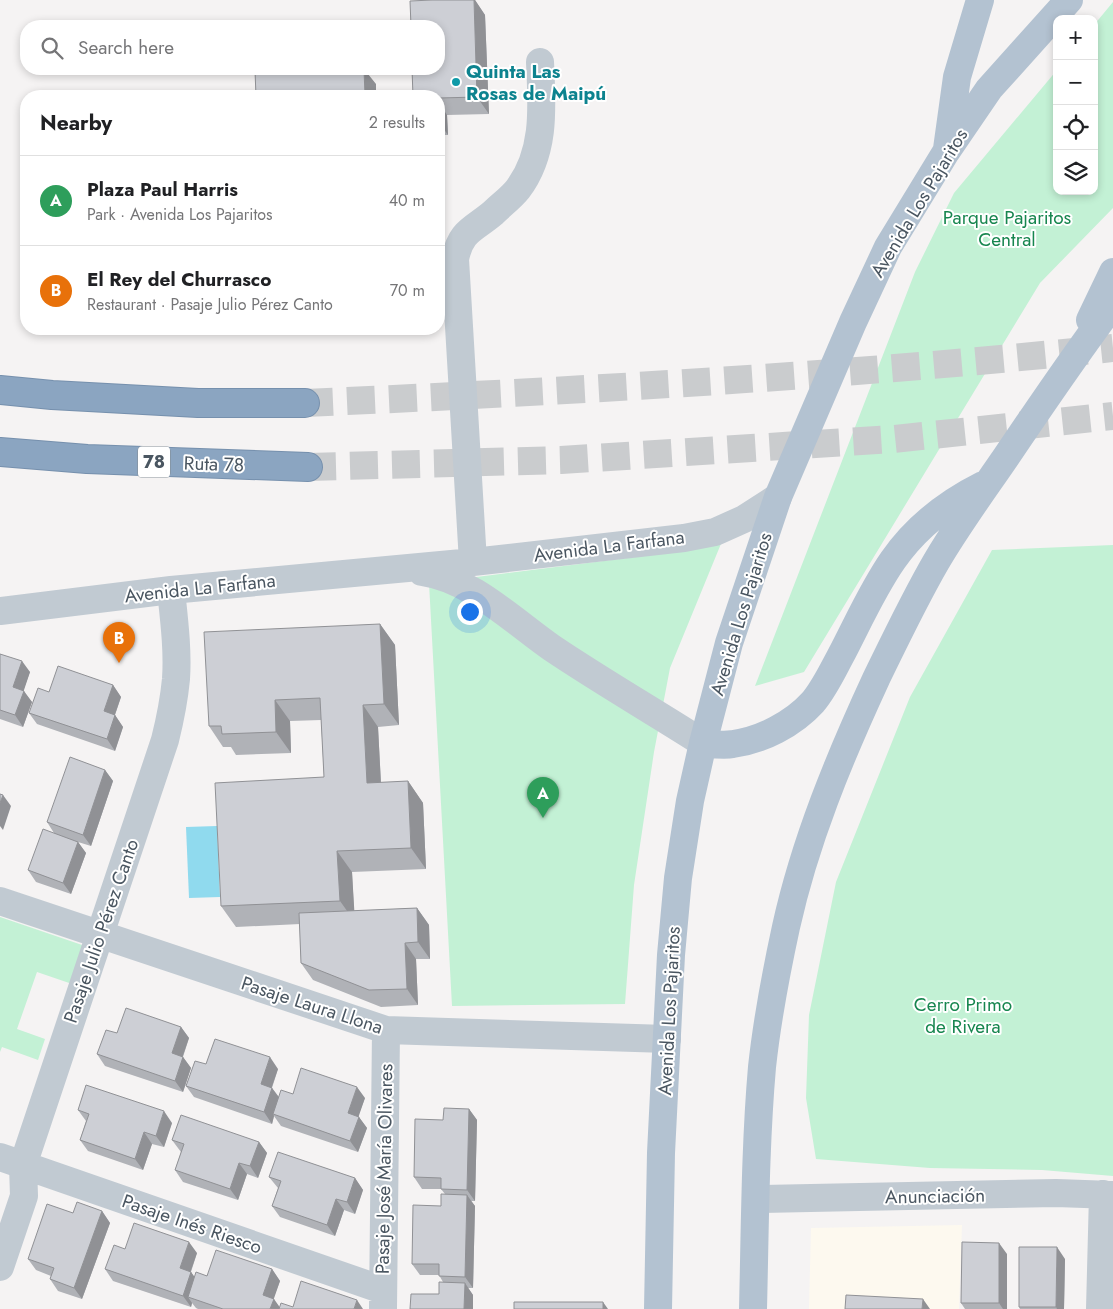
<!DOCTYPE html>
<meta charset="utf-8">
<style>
body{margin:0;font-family:Jost,sans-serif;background:#f6f6f6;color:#202124}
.controls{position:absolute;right:15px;top:15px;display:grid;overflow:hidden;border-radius:10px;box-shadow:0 2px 8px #0003}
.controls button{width:45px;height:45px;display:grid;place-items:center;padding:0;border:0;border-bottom:1px solid #e0e0e0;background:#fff;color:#202124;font:25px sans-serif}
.you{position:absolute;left:469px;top:611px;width:18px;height:18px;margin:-12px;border:4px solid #fff;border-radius:50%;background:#1a73e8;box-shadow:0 0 0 8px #1a73e833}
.badge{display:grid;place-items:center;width:32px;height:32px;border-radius:50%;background:#1a73e8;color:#fff;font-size:16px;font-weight:700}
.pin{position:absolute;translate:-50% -41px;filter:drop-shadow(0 1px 2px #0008)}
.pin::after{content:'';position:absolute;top:26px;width:18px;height:15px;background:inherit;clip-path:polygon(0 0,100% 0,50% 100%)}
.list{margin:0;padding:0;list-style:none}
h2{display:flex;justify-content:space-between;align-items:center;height:65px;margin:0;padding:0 20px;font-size:21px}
h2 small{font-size:16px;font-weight:400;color:#757577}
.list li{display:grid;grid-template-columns:32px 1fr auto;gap:15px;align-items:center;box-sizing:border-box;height:90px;padding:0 20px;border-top:1px solid #e0e0e0}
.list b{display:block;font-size:19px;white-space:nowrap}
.list p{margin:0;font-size:16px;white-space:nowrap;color:#757577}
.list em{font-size:16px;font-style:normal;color:#757577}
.icon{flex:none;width:28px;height:28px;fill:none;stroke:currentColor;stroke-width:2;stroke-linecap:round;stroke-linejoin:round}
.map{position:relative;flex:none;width:1113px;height:1309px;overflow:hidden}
.search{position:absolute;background:#fff;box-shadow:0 2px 8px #0003;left:20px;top:20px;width:425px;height:55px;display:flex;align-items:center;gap:12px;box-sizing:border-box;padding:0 18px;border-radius:20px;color:#757577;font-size:19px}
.panel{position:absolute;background:#fff;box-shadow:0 2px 8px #0003;left:20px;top:90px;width:425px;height:245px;border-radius:20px}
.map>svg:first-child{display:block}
</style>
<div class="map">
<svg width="1113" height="1309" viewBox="0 0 1113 1309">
<rect width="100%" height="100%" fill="#f5f3f3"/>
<path fill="#fdf9ef" d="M 962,1225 L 959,1309 L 809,1309 L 811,1228 Z"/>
<path fill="#c3f1d5" d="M 1113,2 L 1113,208 L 1040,283 L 804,672 L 755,686 L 915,272 L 954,193 L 1057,70 L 1057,191 L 1094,191 L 1094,25 Z
M 725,534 L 670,668 L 654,752 L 634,885 L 625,1004 L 452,1006 L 429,583 L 651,555 Z
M 1113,545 L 1113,1176 L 1042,1170 L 930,1168 L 816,1159 L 806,1098 L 809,1015 L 836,882 L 910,697 L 992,550 Z
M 0,917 L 88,947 L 75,985 L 37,972 L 17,1029 L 45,1039 L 38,1060 L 2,1047 L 0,1052 Z"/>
<path fill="#90daee" d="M 217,826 L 220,897 L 189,898 L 186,827 Z"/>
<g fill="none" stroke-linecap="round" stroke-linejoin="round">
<path stroke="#caccce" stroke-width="28" stroke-dasharray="28 14" stroke-linecap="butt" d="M 305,403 C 575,391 844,376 1113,348
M 308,467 L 561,460 L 894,439 L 1113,416"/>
<g stroke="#7690ad" stroke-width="30">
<path id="highway" d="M 0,390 L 52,395 L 198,403 L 305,403
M 0,452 L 87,459 L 308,467"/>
</g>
<path stroke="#c1cad2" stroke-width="28" d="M 473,562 L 455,259 C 461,230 473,230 493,213 C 501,205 511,198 518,189 C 546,152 542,106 540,62
M 422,572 C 471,579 512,620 552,648 C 601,681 653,711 703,743
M 0,611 L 171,590 L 473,562 L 684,538 L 715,532 L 744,519 L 778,497
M 0,901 L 386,1030 L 667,1039
M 0,1157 L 383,1290
M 756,1199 L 1056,1193 L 1113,1195
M 0,1267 L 24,1196 L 23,1165 L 165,740 C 170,720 174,700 176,679 C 178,650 174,619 171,590
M 383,1308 L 386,1030
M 1100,1309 L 1103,1194"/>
<path stroke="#b3c2d1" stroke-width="28" d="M 947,149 L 957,77 L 980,0
M 1090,320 L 1113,272
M 703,743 C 712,744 723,746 733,744 C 762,740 793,724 813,702 C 824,689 832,672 840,657 C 857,625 872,590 893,560 C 916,527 947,503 983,485
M 658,1309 L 661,1153 L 671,955 L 678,878 L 690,801 L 703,743 L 729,643 L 778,497 L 853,322 L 888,247 L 946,152 L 989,89 L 1069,0
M 753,1309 C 755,1229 755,1148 762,1067 C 767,1021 776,973 786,927 C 805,841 839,759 876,679 C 895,640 914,600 936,562 C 957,526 982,492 1006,457 C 1041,405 1076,354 1113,304"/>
<use href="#highway" stroke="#8ba5c1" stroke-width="28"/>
</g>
<path fill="#b0b2b7" d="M 432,0 L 475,0 L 485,15 L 489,114 L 447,115 L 448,135 L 439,135 L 439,96 Z
M 380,624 L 395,645 L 399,725 L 378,727 L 381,783 L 408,781 L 423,803 L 426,869 L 352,872 L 354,911 L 417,908 L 429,925 L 430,959 L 416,959 L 418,1005 L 381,1007 L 313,980 L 301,963 L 300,924 L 236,927 L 221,906 L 324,777 L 321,720 L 290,721 L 291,753 L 236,755 L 231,747 L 223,747 L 209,726 Z
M 0,654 L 30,672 L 23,691 L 32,702 L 23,727 L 0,719 Z
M 113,685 L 121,697 L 115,715 L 123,727 L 115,751 L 37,724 L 29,713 L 49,692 Z
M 105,770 L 113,781 L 91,846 L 78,842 L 86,853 L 71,894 L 36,882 L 28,870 L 54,833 L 47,822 Z
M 181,1027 L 189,1038 L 183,1057 L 191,1068 L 183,1092 L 105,1066 L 97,1054 L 117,1033 Z
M 206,1064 L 278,1069 L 272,1088 L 279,1097 L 293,1094 L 365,1098 L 358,1116 L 367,1128 L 358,1152 L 281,1126 L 274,1116 L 272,1124 L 194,1097 L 186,1086 Z
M 469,1109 L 477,1120 L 475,1201 L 471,1201 L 475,1206 L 473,1288 L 468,1288 L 473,1295 L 473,1309 L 410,1309 L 439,1294 L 443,1282 L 439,1275 L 420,1275 L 412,1264 L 441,1206 L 445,1194 L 441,1189 L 422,1189 L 414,1177 L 443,1120 Z
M 78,1110 L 172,1123 L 164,1147 L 152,1144 L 143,1170 L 88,1151 L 80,1140 L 86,1121 Z
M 172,1140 L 259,1142 L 267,1153 L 258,1178 L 247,1174 L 238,1200 L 183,1182 L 175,1170 L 181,1152 Z
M 269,1177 L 355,1178 L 363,1190 L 355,1214 L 344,1210 L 335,1236 L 280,1217 L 272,1206 L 278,1188 Z
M 102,1211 L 110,1223 L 82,1299 L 58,1291 L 50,1279 L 51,1276 L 36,1270 L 28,1259 L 73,1213 Z
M 125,1249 L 197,1253 L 191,1272 L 194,1277 L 272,1269 L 280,1281 L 273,1299 L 280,1308 L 293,1307 L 363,1309 L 198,1309 L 196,1308 L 192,1303 L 191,1307 L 113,1281 L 105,1269 Z
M 1007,1254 L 1007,1309 L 965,1309 L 961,1303 Z
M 1065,1259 L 1064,1309 L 1020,1309 L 1019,1307 Z"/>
<path fill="#909195" d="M 474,0 L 475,0 L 485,15 L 489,114 L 477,97 Z
M 364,69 L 376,84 L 376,96 L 365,96 Z
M 439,103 L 447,115 L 448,135 L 439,122 Z
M 380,624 L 395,645 L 399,725 L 384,704 Z
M 22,661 L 30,672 L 21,699 L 13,687 Z
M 113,685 L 121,697 L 112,723 L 104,711 Z
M 24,691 L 32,702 L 23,727 L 15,715 Z
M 275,700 L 290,721 L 291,753 L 276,732 Z
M 363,705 L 378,727 L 382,804 L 367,783 Z
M 115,715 L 123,727 L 115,751 L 107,739 Z
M 105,770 L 113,781 L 91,846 L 83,835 Z
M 408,781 L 423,803 L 426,869 L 411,848 Z
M 3,795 L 11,806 L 3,830 L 0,826 L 0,803 Z
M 78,842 L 86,853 L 71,894 L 63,883 Z
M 337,851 L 352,872 L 355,922 L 340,901 Z
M 417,908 L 429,925 L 430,959 L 418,942 Z
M 405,943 L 416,959 L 418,1005 L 407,989 Z
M 181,1027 L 189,1038 L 180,1064 L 172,1053 Z
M 183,1057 L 191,1068 L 183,1092 L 175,1081 Z
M 270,1057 L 278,1069 L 269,1095 L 261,1084 Z
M 357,1087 L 365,1098 L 356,1124 L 348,1113 Z
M 272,1088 L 280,1099 L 273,1114 L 274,1116 L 272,1124 L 264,1112 Z
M 469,1109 L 477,1120 L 475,1201 L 467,1190 Z
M 164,1111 L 172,1123 L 164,1147 L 156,1136 Z
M 359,1117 L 367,1128 L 358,1152 L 350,1141 Z
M 144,1132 L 152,1144 L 143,1170 L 135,1159 Z
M 259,1142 L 267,1153 L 258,1178 L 250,1166 Z
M 239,1163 L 247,1174 L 238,1200 L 230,1189 Z
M 355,1178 L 363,1190 L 355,1214 L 347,1202 Z
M 467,1195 L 475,1206 L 473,1288 L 465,1277 Z
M 336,1199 L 344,1210 L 335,1236 L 327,1225 Z
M 102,1211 L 110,1223 L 82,1299 L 74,1288 Z
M 189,1242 L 197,1253 L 188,1279 L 180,1268 Z
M 999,1243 L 1007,1254 L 1007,1309 L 1003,1309 L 999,1303 Z
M 1057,1247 L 1065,1259 L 1064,1309 L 1057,1309 L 1056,1307 Z
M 272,1269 L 280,1281 L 271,1307 L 263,1295 Z
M 191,1272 L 199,1283 L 188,1297 L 192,1303 L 191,1307 L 183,1296 Z
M 465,1283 L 473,1295 L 473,1309 L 464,1309 Z
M 274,1299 L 281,1309 L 270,1309 Z
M 923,1299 L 930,1309 L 922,1309 Z
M 357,1300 L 363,1309 L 354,1309 Z
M 603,1302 L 608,1309 L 603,1309 Z"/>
<path fill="#cdcfd5" stroke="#909195" d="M 432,0 L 474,0 L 477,97 L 439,98 L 439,96 L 413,96 L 412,69 L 439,69 L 439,26 L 411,26 L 410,1 Z
M 329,69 L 364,69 L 365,96 L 256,96 L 255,71 Z
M 380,624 L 384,704 L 363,705 L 367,783 L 408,781 L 411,848 L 337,851 L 340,901 L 221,906 L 215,783 L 324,777 L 320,698 L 275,700 L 276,732 L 222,734 L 221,726 L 209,726 L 204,632 Z
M 0,654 L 22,661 L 13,687 L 24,691 L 15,715 L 0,710 Z
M 58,666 L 113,685 L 104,711 L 115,715 L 107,739 L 29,713 L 38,688 L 49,692 Z
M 70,757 L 105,770 L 83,835 L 47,822 Z
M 0,794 L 3,795 L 0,803 Z
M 43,829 L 78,842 L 63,883 L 28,870 Z
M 417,908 L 418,942 L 405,943 L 407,989 L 369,990 L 301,963 L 299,913 Z
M 126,1008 L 181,1027 L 172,1053 L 183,1057 L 175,1081 L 97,1054 L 106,1030 L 117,1033 Z
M 215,1039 L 270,1057 L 261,1084 L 272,1088 L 264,1112 L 186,1086 L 195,1061 L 206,1064 Z
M 301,1068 L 357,1087 L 348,1113 L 359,1117 L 350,1141 L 273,1114 L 281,1090 L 293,1094 Z
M 86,1085 L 164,1111 L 156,1136 L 144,1132 L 135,1159 L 80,1140 L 89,1114 L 78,1110 Z
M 444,1108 L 469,1109 L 467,1190 L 441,1189 L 441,1178 L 414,1177 L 415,1119 L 443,1120 Z
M 181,1115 L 259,1142 L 250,1166 L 239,1163 L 230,1189 L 175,1170 L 184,1144 L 172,1140 Z
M 278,1152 L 355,1178 L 347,1202 L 336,1199 L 327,1225 L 272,1206 L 281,1181 L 269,1177 Z
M 441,1194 L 467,1195 L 465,1277 L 439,1276 L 439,1264 L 412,1264 L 413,1205 L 441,1206 Z
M 77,1202 L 102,1211 L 74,1288 L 50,1279 L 54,1268 L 28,1259 L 47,1204 L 73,1213 Z
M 134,1223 L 189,1242 L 180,1268 L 191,1272 L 183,1296 L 105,1269 L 114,1245 L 125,1249 Z
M 962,1242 L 999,1243 L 999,1303 L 961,1303 Z
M 1019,1247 L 1057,1247 L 1056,1307 L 1019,1307 Z
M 216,1250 L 272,1269 L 263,1295 L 274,1299 L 270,1309 L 223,1309 L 188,1297 L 196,1272 L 207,1276 Z
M 301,1281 L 357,1300 L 354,1309 L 279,1309 L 281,1303 L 293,1307 Z
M 439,1282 L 465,1283 L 464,1309 L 410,1309 L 411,1294 L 439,1294 Z
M 846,1295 L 923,1299 L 922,1309 L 845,1309 Z
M 514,1302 L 603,1302 L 603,1309 L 514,1309 Z"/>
<circle fill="#0f9aa8" stroke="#fff" stroke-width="2" cx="456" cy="82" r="5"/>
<g text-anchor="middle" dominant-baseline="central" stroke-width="4" stroke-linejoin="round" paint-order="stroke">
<rect fill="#fff" stroke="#808990" stroke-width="1" x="138" y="446.5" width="32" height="31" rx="4"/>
<g font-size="18" font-weight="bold" fill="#4a5661">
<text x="154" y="462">78</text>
</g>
<g font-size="19" font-weight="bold" fill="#0d838f" stroke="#fff" text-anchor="start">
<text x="466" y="71">Quinta Las<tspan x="466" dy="22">Rosas de Maipú</tspan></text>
</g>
<g font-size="19" fill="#4a5661" stroke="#fff">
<text transform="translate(919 203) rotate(-59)">Avenida Los Pajaritos</text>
<text transform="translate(214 464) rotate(2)">Ruta 78</text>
<text transform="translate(609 546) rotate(-7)">Avenida La Farfana</text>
<text transform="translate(200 588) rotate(-6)">Avenida La Farfana</text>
<text transform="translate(741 614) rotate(-73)">Avenida Los Pajaritos</text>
<text transform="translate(101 931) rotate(-71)">Pasaje Julio Pérez Canto</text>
<text transform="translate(312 1005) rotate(18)">Pasaje Laura Llona</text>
<text transform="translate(669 1011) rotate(-87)">Avenida Los Pajaritos</text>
<text transform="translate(384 1169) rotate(-89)">Pasaje José María Olivares</text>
<text transform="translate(935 1196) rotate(-1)">Anunciación</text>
<text transform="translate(192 1224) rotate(19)">Pasaje Inés Riesco</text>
</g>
<g font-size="19" fill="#17864f" stroke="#fff">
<text x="1007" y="217">Parque Pajaritos<tspan x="1007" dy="22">Central</tspan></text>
<text x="963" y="1004">Cerro Primo<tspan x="963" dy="22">de Rivera</tspan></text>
</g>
</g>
</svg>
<div class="controls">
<button>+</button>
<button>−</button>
<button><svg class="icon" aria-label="locate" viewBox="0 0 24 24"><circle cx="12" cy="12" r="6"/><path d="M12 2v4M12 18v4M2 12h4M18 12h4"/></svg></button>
<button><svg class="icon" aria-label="layers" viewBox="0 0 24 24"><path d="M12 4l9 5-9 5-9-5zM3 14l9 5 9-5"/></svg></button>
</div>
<div class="you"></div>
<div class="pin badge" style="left:543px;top:818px;background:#2e9e5b">A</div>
<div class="pin badge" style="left:119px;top:663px;background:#e8710a">B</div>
<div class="search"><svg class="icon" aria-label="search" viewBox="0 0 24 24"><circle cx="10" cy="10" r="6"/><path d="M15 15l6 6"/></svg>Search here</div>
<section class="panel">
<h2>Nearby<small>2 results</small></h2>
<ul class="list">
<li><span class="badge" style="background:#2e9e5b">A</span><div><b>Plaza Paul Harris</b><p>Park · Avenida Los Pajaritos</p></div><em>40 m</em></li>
<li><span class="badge" style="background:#e8710a">B</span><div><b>El Rey del Churrasco</b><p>Restaurant · Pasaje Julio Pérez Canto</p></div><em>70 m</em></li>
</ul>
</section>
</div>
